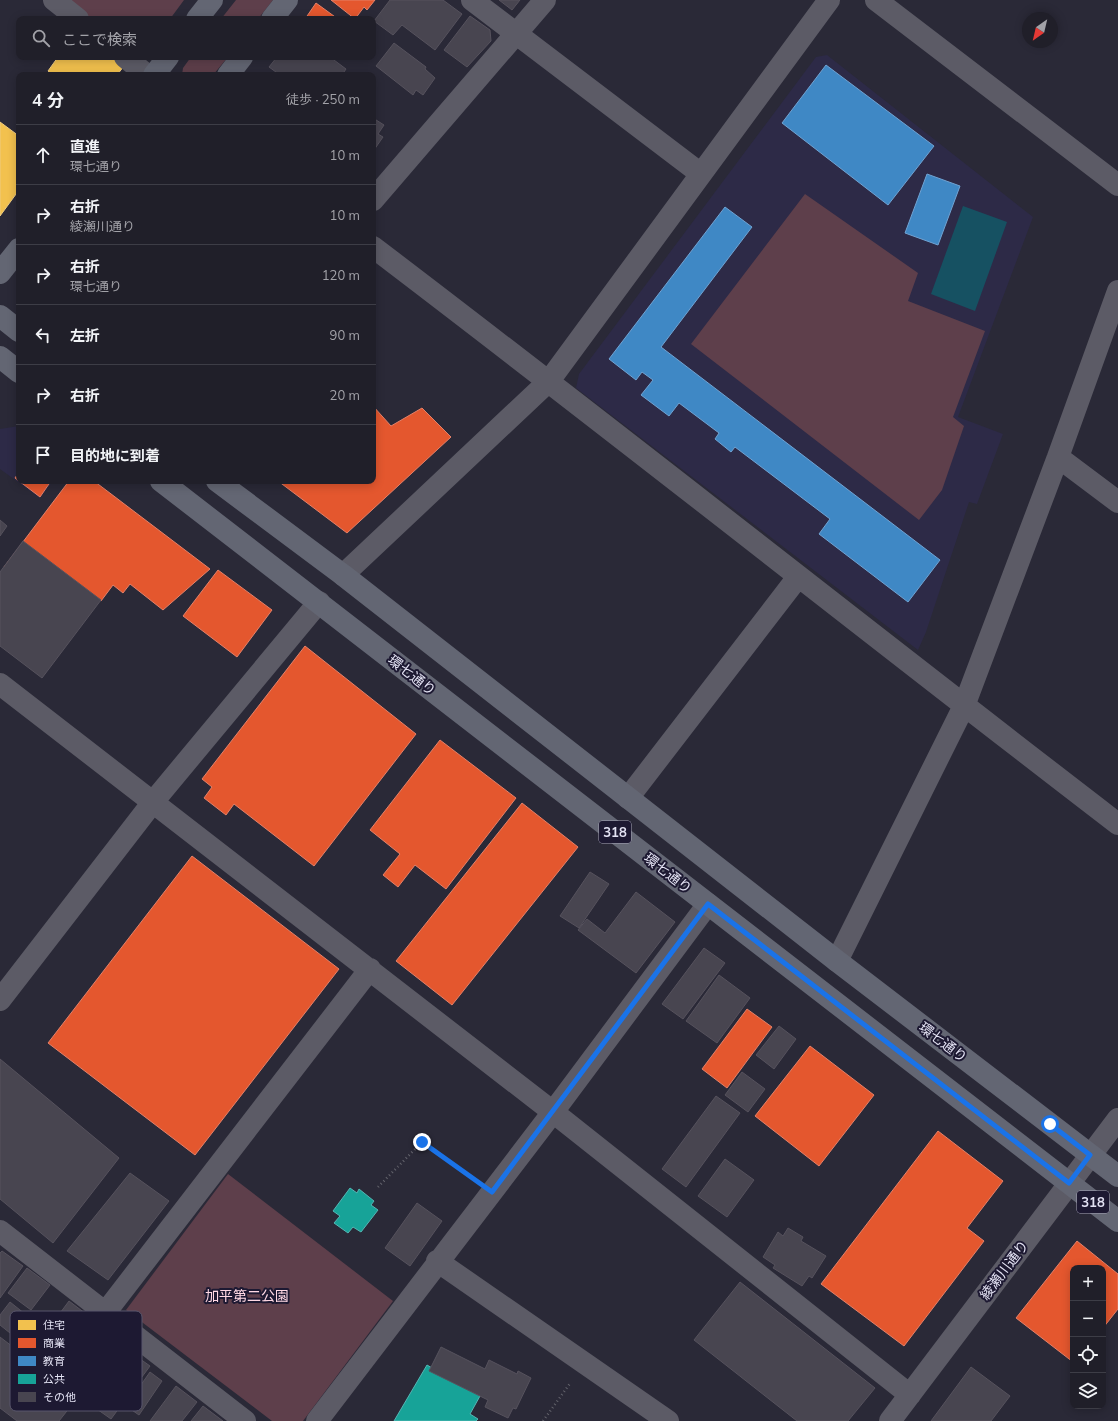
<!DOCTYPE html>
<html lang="ja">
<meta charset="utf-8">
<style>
body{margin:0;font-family:Mulish,"Noto Sans JP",sans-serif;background:#2d2c35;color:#f1f3f6}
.controls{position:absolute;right:12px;bottom:12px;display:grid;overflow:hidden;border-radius:8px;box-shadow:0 2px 10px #0003}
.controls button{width:36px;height:36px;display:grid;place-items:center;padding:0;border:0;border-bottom:1px solid #3d3d46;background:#201f29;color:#f1f3f6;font:20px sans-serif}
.compass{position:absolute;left:1022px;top:12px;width:36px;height:36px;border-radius:50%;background:#201f29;box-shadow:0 2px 10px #0003;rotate:214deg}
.stop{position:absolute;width:12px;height:12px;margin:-9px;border:3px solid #1a73e8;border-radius:50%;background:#fff}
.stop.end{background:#1a73e8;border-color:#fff;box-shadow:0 1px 4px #0008}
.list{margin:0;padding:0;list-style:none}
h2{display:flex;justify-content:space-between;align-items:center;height:52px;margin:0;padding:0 16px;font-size:17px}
h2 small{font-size:13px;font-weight:400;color:#a2a2a8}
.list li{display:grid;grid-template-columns:26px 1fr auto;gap:12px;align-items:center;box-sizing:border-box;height:60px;padding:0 16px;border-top:1px solid #3d3d46}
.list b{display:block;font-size:15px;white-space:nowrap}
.list p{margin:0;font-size:13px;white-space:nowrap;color:#a2a2a8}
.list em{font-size:13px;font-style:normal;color:#a2a2a8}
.icon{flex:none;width:22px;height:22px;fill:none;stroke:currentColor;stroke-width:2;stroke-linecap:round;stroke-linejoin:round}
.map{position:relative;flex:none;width:1118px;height:1421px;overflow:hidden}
.search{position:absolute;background:#201f29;box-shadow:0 2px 10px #0003;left:16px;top:16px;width:360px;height:44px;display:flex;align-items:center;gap:10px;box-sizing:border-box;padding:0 14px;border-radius:8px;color:#a2a2a8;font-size:15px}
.panel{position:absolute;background:#201f29;box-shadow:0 2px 10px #0003;left:16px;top:72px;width:360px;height:412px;border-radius:8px}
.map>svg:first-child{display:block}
</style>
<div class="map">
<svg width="1118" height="1421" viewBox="0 0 1118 1421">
<rect width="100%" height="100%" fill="#2a2937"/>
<path fill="#2d2a47" d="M 827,55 L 1033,217 L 958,417 L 1003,434 L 977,504 L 969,502 L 926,632 L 918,650 L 576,388 L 579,374 L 816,57 Z
M 19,426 L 19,481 L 53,481 L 40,498 L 0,469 L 0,429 Z"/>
<path fill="#5e3f4b" d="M 68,0 L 184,0 L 170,19 L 92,19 Z
M 236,0 L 273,0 L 258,19 L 221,19 Z
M 191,57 L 228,57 L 213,75 L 182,75 L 183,68 Z
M 805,194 L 918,273 L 908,301 L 985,331 L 953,417 L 964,426 L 942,490 L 919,520 L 691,344 Z
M 228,1174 L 393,1301 L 303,1421 L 272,1421 L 126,1310 Z"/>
<path fill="#165162" d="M 963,206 L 1007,222 L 975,311 L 931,294 Z"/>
<path fill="#f2c14e" stroke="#eecb80" d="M 58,57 L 112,57 L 124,66 L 117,75 L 53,75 L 48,71 Z
M 0,122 L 19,136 L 19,190 L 0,216 Z"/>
<path fill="#e4572e" stroke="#e48169" d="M 331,0 L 375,0 L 367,10 L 364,7 L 355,19 Z
M 316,3 L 338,19 L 305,19 Z
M 373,406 L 391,426 L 422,408 L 451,437 L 347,533 L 278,481 L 373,481 Z
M 19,472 L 19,481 L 51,481 L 40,497 L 15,478 Z
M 69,481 L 94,481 L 210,569 L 163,610 L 130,584 L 123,593 L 113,585 L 101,601 L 82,587 L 63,612 L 4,567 Z
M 218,570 L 272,610 L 237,657 L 183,616 Z
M 305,646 L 416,734 L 314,866 L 234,804 L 226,815 L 204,798 L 212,787 L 202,779 Z
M 440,740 L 516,798 L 446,889 L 415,865 L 398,887 L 383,875 L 400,854 L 370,830 Z
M 522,803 L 578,847 L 452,1005 L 396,961 Z
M 192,856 L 339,969 L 195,1155 L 48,1043 Z
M 747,1009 L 772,1027 L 727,1088 L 702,1069 Z
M 810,1046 L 874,1095 L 819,1166 L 755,1116 Z
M 938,1131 L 1003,1181 L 967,1228 L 984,1241 L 904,1346 L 821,1284 Z
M 1077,1241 L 1118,1274 L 1118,1309 L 1103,1328 L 1103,1268 L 1073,1268 L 1073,1362 L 1016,1318 Z"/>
<path fill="#3f88c5" stroke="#70a3d3" d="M 826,65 L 934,146 L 888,205 L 782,123 Z
M 927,174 L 960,186 L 938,245 L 905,233 Z
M 725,207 L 752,227 L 661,347 L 940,560 L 908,602 L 819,534 L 830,519 L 735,447 L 731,452 L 715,439 L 719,433 L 679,403 L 669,416 L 641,395 L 653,380 L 642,372 L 636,380 L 609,359 Z"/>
<path fill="#17a398" stroke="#54b6b4" d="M 350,1188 L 357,1193 L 359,1189 L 374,1201 L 371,1205 L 378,1210 L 361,1232 L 353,1227 L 348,1233 L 334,1223 L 340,1216 L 333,1211 Z
M 427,1365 L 480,1396 L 470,1414 L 478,1419 L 476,1421 L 394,1421 Z"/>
<path fill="#484550" stroke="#56525d" d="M 390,0 L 443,0 L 462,14 L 435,50 L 402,25 L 393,35 L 374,21 Z
M 499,0 L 520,0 L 512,10 Z
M 470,16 L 490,30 L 491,41 L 467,67 L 444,50 Z
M 394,43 L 426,67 L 425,69 L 435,78 L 423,95 L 416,90 L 413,95 L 376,66 Z
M 277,57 L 330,57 L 346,69 L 342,75 L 280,75 L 269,67 Z
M 373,118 L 384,125 L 378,134 L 383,137 L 374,150 L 373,149 Z
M 0,520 L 7,526 L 0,536 Z
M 23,541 L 101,600 L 42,678 L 0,646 L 0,572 Z
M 590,872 L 609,884 L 579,928 L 560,916 Z
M 636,892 L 675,922 L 636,973 L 578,930 L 587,919 L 605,933 Z
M 704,948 L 725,963 L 683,1019 L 662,1004 Z
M 719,975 L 750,998 L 717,1043 L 686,1021 Z
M 779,1026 L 796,1039 L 774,1069 L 756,1055 Z
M 0,1059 L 119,1158 L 53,1243 L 0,1199 Z
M 742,1072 L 765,1089 L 748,1112 L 725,1095 Z
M 716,1096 L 740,1113 L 686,1187 L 662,1169 Z
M 725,1159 L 754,1180 L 727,1217 L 698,1196 Z
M 130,1173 L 169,1201 L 108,1280 L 67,1251 Z
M 417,1203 L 442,1221 L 410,1266 L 385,1248 Z
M 788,1228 L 803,1237 L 801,1241 L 826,1256 L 812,1278 L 809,1276 L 802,1286 L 773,1268 L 775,1265 L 763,1257 L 778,1232 L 783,1236 Z
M 2,1251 L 23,1266 L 0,1298 L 0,1253 Z
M 27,1268 L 50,1285 L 31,1310 L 8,1293 Z
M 740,1282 L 875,1388 L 848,1421 L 797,1421 L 694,1340 Z
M 69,1301 L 94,1320 L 74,1347 L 49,1328 Z
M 10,1302 L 35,1322 L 20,1341 L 0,1325 L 0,1315 Z
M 0,1337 L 78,1397 L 59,1421 L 17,1421 L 0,1408 Z
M 441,1347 L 485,1369 L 489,1360 L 517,1374 L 518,1371 L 531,1378 L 516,1409 L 513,1408 L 508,1418 L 485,1407 L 488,1400 L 429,1371 Z
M 126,1349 L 150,1366 L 111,1419 L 87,1402 Z
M 971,1367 L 1010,1396 L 991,1421 L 931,1421 Z
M 150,1372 L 162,1381 L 139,1415 L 126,1406 Z
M 176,1386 L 197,1402 L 182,1421 L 150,1421 Z
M 203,1406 L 223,1421 L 191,1421 Z"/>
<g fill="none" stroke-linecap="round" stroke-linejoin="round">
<path stroke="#64646d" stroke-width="2.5" stroke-dasharray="1 3" stroke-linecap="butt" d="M 378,1187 L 422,1142 L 472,1178
M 543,1421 L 571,1382"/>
<path stroke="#5c5b66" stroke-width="22" d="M 54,0 L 78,19
M 472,0 L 701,174
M 876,0 L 1118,185
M 125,57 L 147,75
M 373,200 L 545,0
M 373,247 C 623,437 869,633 1118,824
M 1058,457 L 1118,502
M 343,575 L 549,381 L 829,0
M 0,684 L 553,1112 L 910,1395
M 628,798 L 798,577
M 837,961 L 964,706 L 1058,457 L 1118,291
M 0,1000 L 153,802 L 319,602
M 0,1231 L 245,1421
M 437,1261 L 668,1421
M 105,1313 L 370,969
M 317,1421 L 553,1112 L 708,904
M 890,1421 L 1118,1119"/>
<path stroke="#636673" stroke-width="22" d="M 197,19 L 212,0
M 272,19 L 287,0
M 154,75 L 168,57
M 228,75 L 242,57
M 0,273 L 19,249
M 0,316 L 19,331
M 0,357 L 19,372
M 161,481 L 1118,1221
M 217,481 L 343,575 L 837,961 L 1118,1176"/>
</g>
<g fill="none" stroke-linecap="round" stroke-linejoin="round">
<path stroke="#1a73e8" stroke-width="5" d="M 422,1142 L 492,1192 L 708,904 L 1069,1183 L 1090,1155 L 1050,1124"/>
</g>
<g text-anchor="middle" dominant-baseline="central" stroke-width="4" stroke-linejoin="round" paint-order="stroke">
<g fill="#1d1932" stroke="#a8a6ba" stroke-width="1">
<rect x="599" y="821" width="32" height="22" rx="3"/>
<rect x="1077" y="1191" width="32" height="22" rx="3"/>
</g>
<g font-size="13" font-weight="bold" fill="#e4e3f4">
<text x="615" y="832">318</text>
<text x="1093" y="1202">318</text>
</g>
<g font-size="14" fill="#e4e3f4" stroke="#1d1932">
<text transform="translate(412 675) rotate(38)">環七通り</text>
<text transform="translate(668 873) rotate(38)">環七通り</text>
<text transform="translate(943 1042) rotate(37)">環七通り</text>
<text transform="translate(1004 1270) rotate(-53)">綾瀬川通り</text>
</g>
<g font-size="14" fill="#ffd8e4" stroke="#1d1932">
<text x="247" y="1296">加平第二公園</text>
</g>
</g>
<rect x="10" y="1311" width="132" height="100" rx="6" fill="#1d1932" stroke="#59566c" stroke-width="1"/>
<rect x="18" y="1320" width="18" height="10" fill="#f2c14e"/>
<rect x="18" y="1338" width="18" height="10" fill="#e4572e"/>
<rect x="18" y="1356" width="18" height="10" fill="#3f88c5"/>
<rect x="18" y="1374" width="18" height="10" fill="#17a398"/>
<rect x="18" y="1392" width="18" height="10" fill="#484550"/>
<g font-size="11" fill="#e4e3f4">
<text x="43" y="1329">住宅</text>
<text x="43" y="1347">商業</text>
<text x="43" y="1365">教育</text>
<text x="43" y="1383">公共</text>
<text x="43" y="1401">その他</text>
</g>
</svg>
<div class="controls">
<button>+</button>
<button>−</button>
<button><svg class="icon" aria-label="locate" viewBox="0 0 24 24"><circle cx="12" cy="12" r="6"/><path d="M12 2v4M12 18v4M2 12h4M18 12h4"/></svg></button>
<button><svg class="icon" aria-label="layers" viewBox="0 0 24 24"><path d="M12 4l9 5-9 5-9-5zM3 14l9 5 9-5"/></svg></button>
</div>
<svg class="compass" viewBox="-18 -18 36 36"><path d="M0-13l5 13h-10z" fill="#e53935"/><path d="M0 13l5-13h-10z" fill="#a2a2a8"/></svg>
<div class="stop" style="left:1050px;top:1124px"></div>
<div class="stop end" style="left:422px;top:1142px"></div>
<div class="search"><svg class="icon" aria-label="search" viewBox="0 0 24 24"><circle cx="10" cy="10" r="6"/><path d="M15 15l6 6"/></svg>ここで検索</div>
<section class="panel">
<h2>4 分<small>徒歩 · 250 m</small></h2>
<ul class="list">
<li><svg class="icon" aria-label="ahead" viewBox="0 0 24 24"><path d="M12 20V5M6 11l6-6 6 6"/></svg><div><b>直進</b><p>環七通り</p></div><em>10 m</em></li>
<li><svg class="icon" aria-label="right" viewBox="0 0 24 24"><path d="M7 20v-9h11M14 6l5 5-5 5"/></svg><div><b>右折</b><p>綾瀬川通り</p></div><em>10 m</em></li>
<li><svg class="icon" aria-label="right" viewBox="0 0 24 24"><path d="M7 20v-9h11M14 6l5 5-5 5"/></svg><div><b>右折</b><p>環七通り</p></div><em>120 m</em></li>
<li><svg class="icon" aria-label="left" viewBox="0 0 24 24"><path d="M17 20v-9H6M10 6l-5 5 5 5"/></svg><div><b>左折</b></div><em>90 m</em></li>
<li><svg class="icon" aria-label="right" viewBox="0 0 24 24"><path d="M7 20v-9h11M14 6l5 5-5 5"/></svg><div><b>右折</b></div><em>20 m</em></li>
<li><svg class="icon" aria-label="arrive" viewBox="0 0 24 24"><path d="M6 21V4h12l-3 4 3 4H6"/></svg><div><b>目的地に到着</b></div></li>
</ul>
</section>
</div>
